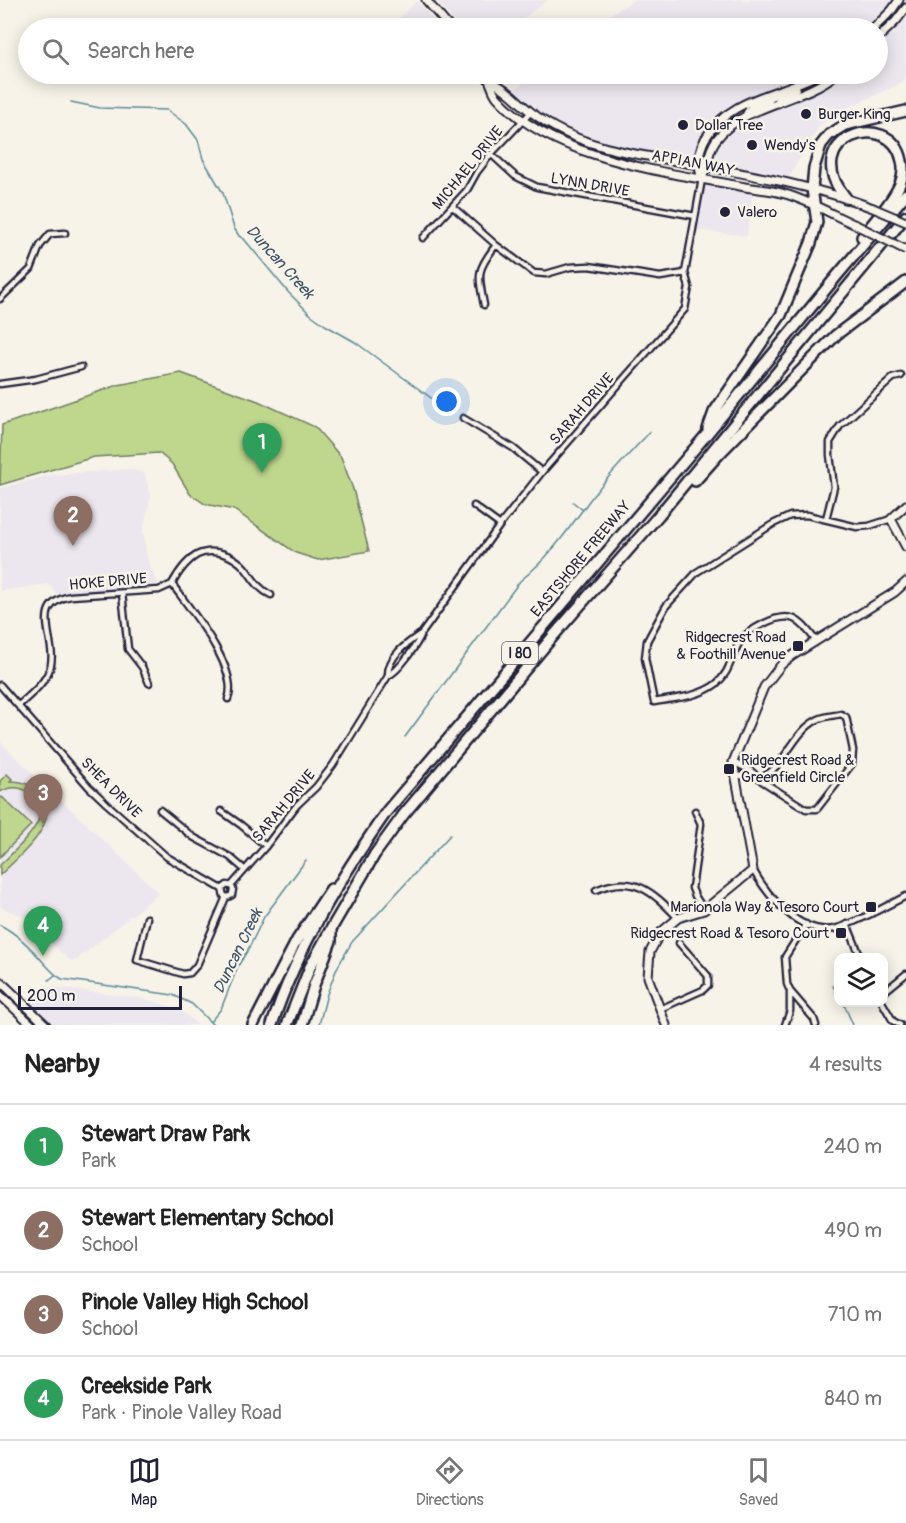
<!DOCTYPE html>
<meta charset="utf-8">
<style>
body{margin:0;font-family:Pangolin,sans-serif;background:#f6f6f6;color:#222}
.controls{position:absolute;right:18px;bottom:18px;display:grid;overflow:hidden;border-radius:12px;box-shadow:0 3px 15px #0003}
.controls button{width:54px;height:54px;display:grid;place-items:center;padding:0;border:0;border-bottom:2px solid #e0e0e0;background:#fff;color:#222;font:30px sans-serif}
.scale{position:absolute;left:18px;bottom:15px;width:164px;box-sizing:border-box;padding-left:6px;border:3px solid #22223b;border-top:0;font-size:16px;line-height:21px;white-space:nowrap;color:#22223b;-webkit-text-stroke:4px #f7f3e8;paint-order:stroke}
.you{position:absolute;left:447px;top:402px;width:21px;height:21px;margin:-15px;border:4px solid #fff;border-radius:50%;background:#1a73e8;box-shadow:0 0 0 9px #1a73e833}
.badge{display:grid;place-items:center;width:39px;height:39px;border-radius:50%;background:#22223b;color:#fff;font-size:20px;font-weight:700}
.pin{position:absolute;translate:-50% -50px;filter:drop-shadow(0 2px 3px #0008)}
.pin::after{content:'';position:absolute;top:32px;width:21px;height:18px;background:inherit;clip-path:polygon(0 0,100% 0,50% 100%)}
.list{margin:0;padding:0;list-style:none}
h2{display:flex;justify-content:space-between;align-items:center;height:78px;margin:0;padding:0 24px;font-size:26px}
h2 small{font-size:20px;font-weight:400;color:#767676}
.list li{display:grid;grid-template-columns:39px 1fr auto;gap:18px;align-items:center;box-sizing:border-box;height:84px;padding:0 24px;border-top:2px solid #e0e0e0}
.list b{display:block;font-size:22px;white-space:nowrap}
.list p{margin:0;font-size:20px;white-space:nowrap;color:#767676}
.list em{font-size:20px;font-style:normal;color:#767676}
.icon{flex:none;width:33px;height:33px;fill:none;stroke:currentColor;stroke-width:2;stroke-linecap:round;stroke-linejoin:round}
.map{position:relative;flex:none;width:906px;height:1025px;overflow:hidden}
.search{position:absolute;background:#fff;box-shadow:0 3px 15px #0003;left:18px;right:18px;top:18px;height:66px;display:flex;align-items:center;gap:15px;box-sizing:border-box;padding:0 21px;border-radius:33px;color:#767676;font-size:22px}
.sheet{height:414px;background:#fff}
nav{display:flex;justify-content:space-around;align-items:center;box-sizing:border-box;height:84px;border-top:2px solid #e0e0e0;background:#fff;font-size:16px;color:#767676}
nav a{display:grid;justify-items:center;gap:3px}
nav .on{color:#22223b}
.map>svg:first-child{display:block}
</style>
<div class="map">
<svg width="906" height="1025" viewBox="0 0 906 1025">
<rect width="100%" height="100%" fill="#f7f3e8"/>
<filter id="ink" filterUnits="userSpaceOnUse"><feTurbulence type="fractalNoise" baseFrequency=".0167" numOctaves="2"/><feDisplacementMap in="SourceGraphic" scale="12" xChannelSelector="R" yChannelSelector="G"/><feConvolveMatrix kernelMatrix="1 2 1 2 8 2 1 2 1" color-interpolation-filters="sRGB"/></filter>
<g filter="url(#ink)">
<path fill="#ece7ee" d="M 436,0 L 548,0 L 511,28 L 460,28 Z
M 634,0 L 896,0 L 883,17 L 870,28 L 588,28 Z
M 417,1 L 440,28 L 389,28 Z
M 906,7 L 906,78 L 898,85 L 840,111 L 819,126 L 787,180 L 714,159 L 716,143 L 732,126 L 838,74 L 878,74 L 878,40 Z
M 534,74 L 812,74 L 731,106 L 716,118 L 698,152 L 690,157 L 646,152 L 605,143 L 573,131 L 545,117 L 512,92 Z
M 704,181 L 753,191 L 747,236 L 695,230 Z
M 128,469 L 144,473 L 151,496 L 143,530 L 148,562 L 158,585 L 57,594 L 48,584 L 0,591 L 0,488 L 51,475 Z
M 0,742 L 159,893 L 77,960 L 72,961 L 68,959 L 23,916 L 0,907 Z
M 46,986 L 139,998 L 178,1008 L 198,1025 L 53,1025 L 28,1001 Z"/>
<path fill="#bed78d" stroke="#707c64" stroke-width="1.5" d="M 181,373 L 258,401 L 315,427 L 341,457 L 353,489 L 369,551 L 318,560 L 296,553 L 234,510 L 205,504 L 190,494 L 172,464 L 159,453 L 94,457 L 0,485 L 2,425 L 118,385 Z
M 7,774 L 12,779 L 10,781 C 22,781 32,784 40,794 C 63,824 19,856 0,875 L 0,865 C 16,849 62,813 28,792 C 19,786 9,787 0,792 L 0,781 Z
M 2,797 L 31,825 L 0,857 L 0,799 Z"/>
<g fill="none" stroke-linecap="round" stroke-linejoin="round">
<path stroke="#598999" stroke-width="1.5" d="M 71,102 L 100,108 L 167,110 L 186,124 L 198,140 L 203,159 L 223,193 L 234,228 L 239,236 L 244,239 L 288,292 L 310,314 L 325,325 L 355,342 L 442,406
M 573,502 L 583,510
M 405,737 L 520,581 C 548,559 568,530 589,501 C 607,477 629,454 650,432
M 0,925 C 16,933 33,950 44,963 C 50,969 54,975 62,979 L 173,995 L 192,1004 L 213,1025
M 49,980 L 55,975
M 833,986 L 838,994
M 843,1002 L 853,1025
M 210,1022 L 221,1009 L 238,966 L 249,948 L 264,917 L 306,860
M 319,1025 L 327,994 L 337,968 L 352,942 L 450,835"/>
<g stroke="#22223b" stroke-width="9">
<path id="street" d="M 491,154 L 515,176 L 537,187 L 695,216
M 453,207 L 496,245 L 534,273 L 546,274 L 570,267 L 589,266 L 660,277 L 685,273
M 423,238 L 467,190 L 477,172 L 491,154 L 531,112
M 0,299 L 31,269 L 40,246 L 50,234 L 65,233
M 484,305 C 478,274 476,271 496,245
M 0,384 L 36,379 L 81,367
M 463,418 L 513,448 L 542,472
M 474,506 L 500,525
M 826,519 L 834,487 L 830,455 L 830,442 L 840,426 L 893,378 L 901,376
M 172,584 C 190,609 240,669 228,699
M 172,584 C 178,573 186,561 197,555 C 213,547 234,555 245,568 C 253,578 258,589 271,595
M 122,593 L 128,649 L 142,667 L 149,683
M 422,633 C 407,643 387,657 388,676 C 399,671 417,645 422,633 L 500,525 L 542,472 L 685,309 L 689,287 L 685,273 L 702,179
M 816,641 C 799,618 790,610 763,624 C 755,628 746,633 741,640 C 731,655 731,672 716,684 C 699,697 675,698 654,702 L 645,658 L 647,641 L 666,606 L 697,572 L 773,524 L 790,516 L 807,515 L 857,527 L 869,526 L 891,519
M 0,685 L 89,787 L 107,804 L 167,857 L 222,889
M 19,705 C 30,695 46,682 50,668 C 59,642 27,604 71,596 L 159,590 L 172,584
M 733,762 L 751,771 L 762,781 L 806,809 L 817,809 L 852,764 L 853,750 L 846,717 L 841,714 C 833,716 824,716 817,720 C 792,733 786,766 761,778
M 735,777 L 753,773
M 160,810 L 193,837 L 230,857 L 245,870
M 221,811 L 241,825 L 266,846
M 695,811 L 701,824 L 692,888 L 695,896 L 704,910
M 753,870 C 768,896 799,935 834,929 C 853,925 888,905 906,896
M 231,886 L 233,889 L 232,895 L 228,897 L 224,896 L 222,889 L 227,885 L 231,886 L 266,846 L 297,805 L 316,787 L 333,765 L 388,676
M 596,890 C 633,873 653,892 678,918
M 147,918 L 137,960 L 183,974 L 190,973 L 197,965 L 226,897
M 806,924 L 785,957 L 787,984 L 790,991 L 814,1019 L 816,1025
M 847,924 L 861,958
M 884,992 L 906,974
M 882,1002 L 893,1021 L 900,1025
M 660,1009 L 703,990 L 708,985 L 708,976 L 679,943
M 785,1025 L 790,1011 L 790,991"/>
</g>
<g stroke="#22223b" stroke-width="11">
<path id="secondary" d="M 426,0 L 450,28
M 874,28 L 892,10 L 899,0
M 878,38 L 896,21 L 906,8
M 485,74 C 491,81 492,91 497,97 C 552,160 667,172 745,187 C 758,189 773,190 785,194 C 810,201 833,215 856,225
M 492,82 C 507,88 518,102 531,112 C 552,128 576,139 601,146 C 627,154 655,157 682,162 C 746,174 812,185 873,208
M 778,103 L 779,98 L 796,88
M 746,116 C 750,103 768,104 777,91
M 702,179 C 707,166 708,151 716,140 C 741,105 803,102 836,74
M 702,179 C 697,164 698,153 705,139 C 729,97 780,95 819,74
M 906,505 L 891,519 L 906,547
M 0,981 L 46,1025
M 0,995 L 32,1025
M 666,1025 L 648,977 L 650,952 L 660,933 L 678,918 L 704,910 L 753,870 L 733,762 L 764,687 L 781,665 L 792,656 L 895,592 L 906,582"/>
</g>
<g stroke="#22223b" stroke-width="14">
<path id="highway" d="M 846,198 C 796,139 891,106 902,161 C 904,169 903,177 900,184 C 892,203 874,221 862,237
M 708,429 L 714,412 L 781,315 L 811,243 L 817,222 L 812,189 L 814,168 L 821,145 L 829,135 L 845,125 L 906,111
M 695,481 L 720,453 L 836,335 L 906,282
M 253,1025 L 297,940 L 331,889
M 272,1025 C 297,948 341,877 387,811 L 707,434 L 836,277 L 906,194
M 287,1025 L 310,967 L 331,929 L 375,854 L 404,814 L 555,634 L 659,515 L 906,216
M 302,1025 L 314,985 L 331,941 L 331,931"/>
</g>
<use href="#street" stroke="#f7f3e8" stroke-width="4.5"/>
<use href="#secondary" stroke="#f7f3e8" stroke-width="7"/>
<use href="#highway" stroke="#f7f3e8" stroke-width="9"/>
<g stroke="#22223b" stroke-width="11" stroke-linecap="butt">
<path id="secondary-bridge" d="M 873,208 L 906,222
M 856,225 L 906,250"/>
</g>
<use href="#secondary-bridge" stroke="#f7f3e8" stroke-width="7"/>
</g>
</g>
<g fill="#22223b" stroke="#f7f3e8" stroke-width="2">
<circle cx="806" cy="114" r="6"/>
<circle cx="683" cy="125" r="6"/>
<circle cx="752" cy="145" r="6"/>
<circle cx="725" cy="212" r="6"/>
<rect x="792" y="640" width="12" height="12" rx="3"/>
<rect x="723" y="763" width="12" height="12" rx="3"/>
<rect x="865" y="901" width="12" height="12" rx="3"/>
<rect x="835" y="927" width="12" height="12" rx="3"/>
</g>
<g text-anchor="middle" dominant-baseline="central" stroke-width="5" stroke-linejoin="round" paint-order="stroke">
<rect fill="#f7f3e8" stroke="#62616f" stroke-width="1.5" x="502" y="642" width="36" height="22" rx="4.5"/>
<g font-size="14" font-weight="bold" fill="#22223b">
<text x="520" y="653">I 80</text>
</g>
<g font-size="15" fill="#22223b" stroke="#f7f3e8" text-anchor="start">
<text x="818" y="114">Burger King</text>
<text x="695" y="125">Dollar Tree</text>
<text x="764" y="145">Wendy's</text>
<text x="737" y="212">Valero</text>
<text x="786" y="637" text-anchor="end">Ridgecrest Road<tspan x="786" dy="17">&amp; Foothill Avenue</tspan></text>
<text x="741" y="760">Ridgecrest Road &amp;<tspan x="741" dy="17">Greenfield Circle</tspan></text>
<text x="859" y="907" text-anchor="end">Marionola Way &amp; Tesoro Court</text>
<text x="829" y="933" text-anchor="end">Ridgecrest Road &amp; Tesoro Court</text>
</g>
<g font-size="15" fill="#22223b" stroke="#f7f3e8">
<text transform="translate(693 163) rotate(11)">APPIAN WAY</text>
<text transform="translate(468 168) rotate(-51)">MICHAEL DRIVE</text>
<text transform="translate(590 185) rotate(10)">LYNN DRIVE</text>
<text transform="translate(582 409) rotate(-49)">SARAH DRIVE</text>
<text transform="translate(581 559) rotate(-50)">EASTSHORE FREEWAY</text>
<text transform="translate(108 582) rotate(-5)">HOKE DRIVE</text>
<text transform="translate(111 788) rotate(45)">SHEA DRIVE</text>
<text transform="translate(284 806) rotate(-50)">SARAH DRIVE</text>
</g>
<g font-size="16" font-style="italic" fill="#3d566a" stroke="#f7f3e8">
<text transform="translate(280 262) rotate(48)">Duncan Creek</text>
<text transform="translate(238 951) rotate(-64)">Duncan Creek</text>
</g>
</g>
</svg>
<div class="controls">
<button><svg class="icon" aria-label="layers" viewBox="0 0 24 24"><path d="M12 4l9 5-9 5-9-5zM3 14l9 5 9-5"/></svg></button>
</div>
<div class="scale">200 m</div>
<div class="you"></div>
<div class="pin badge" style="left:262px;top:473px;background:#2e9e5b">1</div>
<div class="pin badge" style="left:73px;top:546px;background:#8d6e63">2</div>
<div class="pin badge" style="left:43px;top:824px;background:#8d6e63">3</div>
<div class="pin badge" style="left:43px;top:956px;background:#2e9e5b">4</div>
<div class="search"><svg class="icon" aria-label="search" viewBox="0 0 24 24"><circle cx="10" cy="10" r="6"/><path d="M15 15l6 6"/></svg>Search here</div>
</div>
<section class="sheet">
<h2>Nearby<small>4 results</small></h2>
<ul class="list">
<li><span class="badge" style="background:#2e9e5b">1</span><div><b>Stewart Draw Park</b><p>Park</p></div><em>240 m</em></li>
<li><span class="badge" style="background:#8d6e63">2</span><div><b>Stewart Elementary School</b><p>School</p></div><em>490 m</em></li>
<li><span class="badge" style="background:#8d6e63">3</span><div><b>Pinole Valley High School</b><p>School</p></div><em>710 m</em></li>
<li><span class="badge" style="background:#2e9e5b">4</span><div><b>Creekside Park</b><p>Park · Pinole Valley Road</p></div><em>840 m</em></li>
</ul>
</section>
<nav>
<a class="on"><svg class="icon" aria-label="map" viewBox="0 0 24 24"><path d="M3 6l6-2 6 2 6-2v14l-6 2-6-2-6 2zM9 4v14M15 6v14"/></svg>Map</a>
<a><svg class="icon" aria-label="directions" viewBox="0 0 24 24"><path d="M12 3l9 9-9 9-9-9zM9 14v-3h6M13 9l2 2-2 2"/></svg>Directions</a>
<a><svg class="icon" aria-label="saved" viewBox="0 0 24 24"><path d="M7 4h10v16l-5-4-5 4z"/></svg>Saved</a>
</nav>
